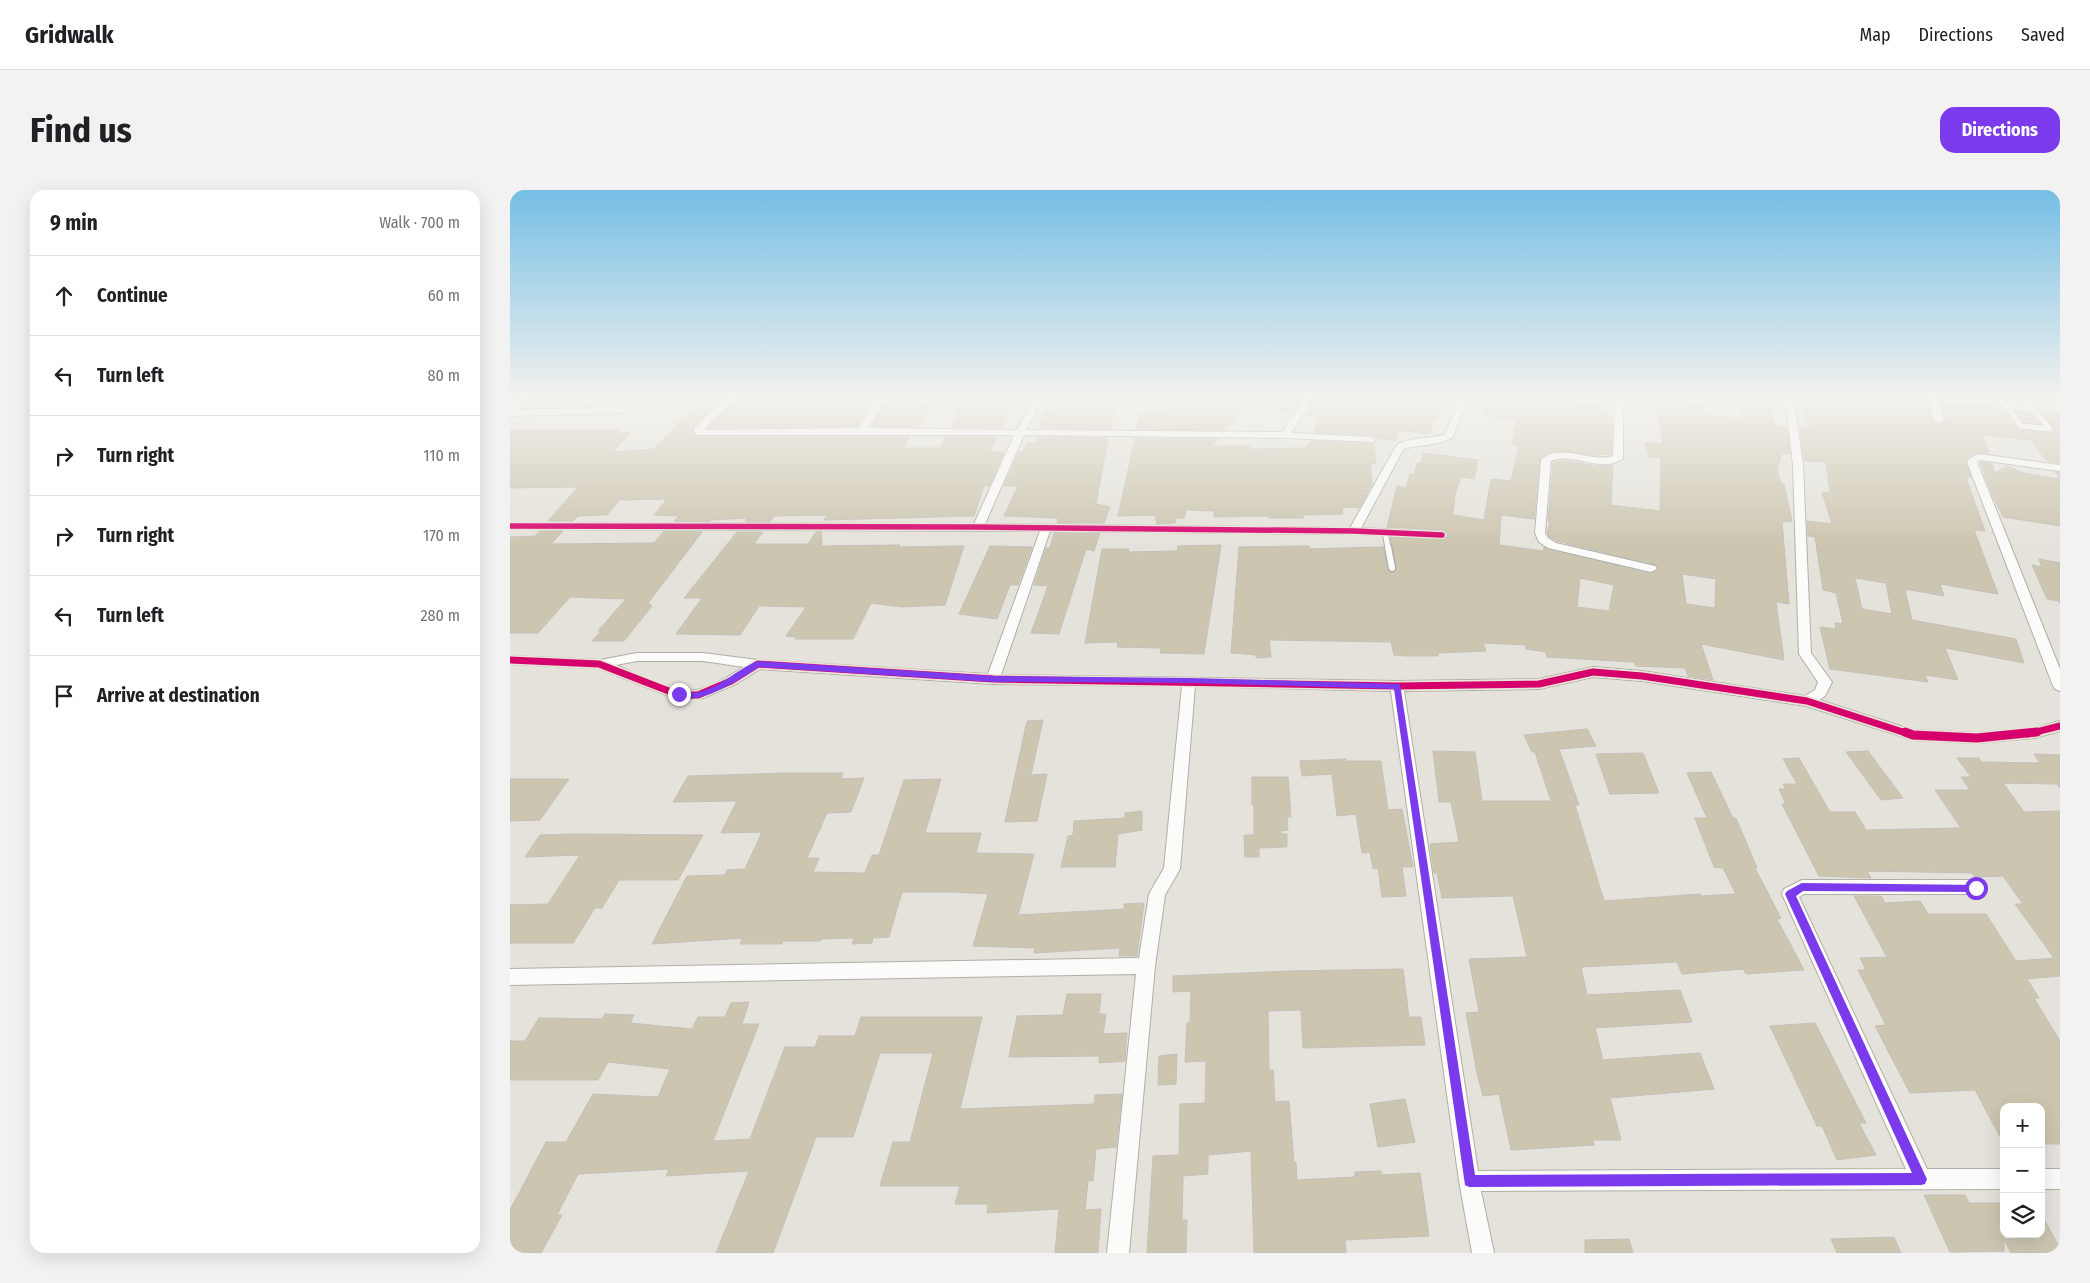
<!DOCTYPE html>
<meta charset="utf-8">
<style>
body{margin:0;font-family:"Fira Sans Condensed",sans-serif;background:#f2f2f2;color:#202124}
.controls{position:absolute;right:15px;bottom:15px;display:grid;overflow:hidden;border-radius:10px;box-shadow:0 5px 20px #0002}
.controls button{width:45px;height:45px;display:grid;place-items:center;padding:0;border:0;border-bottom:1px solid #e0e0e0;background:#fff;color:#202124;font:25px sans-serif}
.stop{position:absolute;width:15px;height:15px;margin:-11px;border:4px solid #7c3aed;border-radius:50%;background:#fff}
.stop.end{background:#7c3aed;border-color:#fff;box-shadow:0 1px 5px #0008}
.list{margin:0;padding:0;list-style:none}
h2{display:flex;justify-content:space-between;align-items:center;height:65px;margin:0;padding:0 20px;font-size:21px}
h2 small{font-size:16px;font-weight:400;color:#757577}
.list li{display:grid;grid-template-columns:32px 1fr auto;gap:15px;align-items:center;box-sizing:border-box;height:80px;padding:0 20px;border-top:1px solid #e0e0e0}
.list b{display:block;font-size:19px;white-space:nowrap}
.list em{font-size:16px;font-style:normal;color:#757577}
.icon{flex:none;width:28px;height:28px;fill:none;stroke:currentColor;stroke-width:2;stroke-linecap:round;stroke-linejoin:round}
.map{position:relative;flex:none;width:1550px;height:1063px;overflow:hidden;border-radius:15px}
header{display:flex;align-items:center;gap:30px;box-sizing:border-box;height:70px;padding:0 25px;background:#fff;border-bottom:1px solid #e0e0e0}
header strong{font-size:24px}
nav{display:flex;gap:28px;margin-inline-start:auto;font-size:18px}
.intro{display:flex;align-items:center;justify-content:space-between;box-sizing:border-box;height:120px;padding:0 30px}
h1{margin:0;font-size:35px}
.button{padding:12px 22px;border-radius:15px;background:#7c3aed;color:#fff;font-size:18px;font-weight:700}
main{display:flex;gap:30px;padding:0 30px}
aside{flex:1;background:#fff;border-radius:15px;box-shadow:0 5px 20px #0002}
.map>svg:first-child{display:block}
</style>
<header>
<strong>Gridwalk</strong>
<nav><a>Map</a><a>Directions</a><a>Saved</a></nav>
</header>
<div class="intro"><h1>Find us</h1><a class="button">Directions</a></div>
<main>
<aside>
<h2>9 min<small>Walk · 700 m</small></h2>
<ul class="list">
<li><svg class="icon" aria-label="ahead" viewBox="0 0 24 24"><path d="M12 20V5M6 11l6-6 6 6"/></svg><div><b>Continue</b></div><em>60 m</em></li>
<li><svg class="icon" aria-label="left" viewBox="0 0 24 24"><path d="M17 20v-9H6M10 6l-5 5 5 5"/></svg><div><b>Turn left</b></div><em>80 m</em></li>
<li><svg class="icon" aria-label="right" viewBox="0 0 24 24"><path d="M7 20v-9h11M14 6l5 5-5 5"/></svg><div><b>Turn right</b></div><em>110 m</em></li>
<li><svg class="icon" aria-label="right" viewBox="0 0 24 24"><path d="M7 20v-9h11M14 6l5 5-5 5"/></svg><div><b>Turn right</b></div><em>170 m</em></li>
<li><svg class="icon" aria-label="left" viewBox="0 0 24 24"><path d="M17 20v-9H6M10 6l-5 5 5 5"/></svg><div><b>Turn left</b></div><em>280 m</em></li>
<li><svg class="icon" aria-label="arrive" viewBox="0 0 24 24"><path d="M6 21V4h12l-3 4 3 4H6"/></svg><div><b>Arrive at destination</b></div></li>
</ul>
</aside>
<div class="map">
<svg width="1550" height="1063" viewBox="0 0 1550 1063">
<rect width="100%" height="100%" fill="#e4e2da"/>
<path fill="#ccc5af" stroke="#c2c0ba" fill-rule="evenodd" d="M 192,208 L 216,208 L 195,224 L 183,238 L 186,247 L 400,247 L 393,258 L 430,258 L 436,247 L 487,247 L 480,262 L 494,262 L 479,296 L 474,296 L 464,326 L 314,330 L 317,325 L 264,326 L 260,332 L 235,332 L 237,328 L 201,330 L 200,332 L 164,331 L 169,326 L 144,325 L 157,309 L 109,310 L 97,325 L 68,326 L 63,331 L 38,331 L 68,297 L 0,298 L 0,240 L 109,240 L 108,243 L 121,243 L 102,262 L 144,259 Z
M 232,208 L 365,208 L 348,236 L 198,238 L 203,231 Z
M 378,208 L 415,208 L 411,213 L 424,213 L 407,237 L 361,236 Z
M 451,208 L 505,208 L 493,226 L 497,226 L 491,238 L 442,237 L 449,224 L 447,224 Z
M 547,208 L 606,210 L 600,239 L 530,238 L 534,220 L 543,219 Z
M 656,208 L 741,208 L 715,240 L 627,239 L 631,223 L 649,223 L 655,215 Z
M 745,208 L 792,208 L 783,223 L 745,216 Z
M 806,208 L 914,208 L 930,210 L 929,229 L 924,229 L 919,244 L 888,240 L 885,251 L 866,248 L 861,245 L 804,242 L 810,227 L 795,225 Z
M 976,208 L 1068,208 L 1067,214 L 1090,217 L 1090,224 L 1101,225 L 1102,234 L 1101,264 L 1085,265 L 1047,261 L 1038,263 L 1030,268 L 1024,329 L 991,325 L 989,355 L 1033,361 L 1034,357 L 1141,384 L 1148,379 L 1146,375 L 1047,351 L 1039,347 L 1037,343 L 1040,332 L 1038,331 L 1043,272 L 1059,271 L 1087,276 L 1103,275 L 1101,315 L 1150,321 L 1151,268 L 1139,267 L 1135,252 L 1153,254 L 1146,208 L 1160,208 L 1194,214 L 1195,225 L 1233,228 L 1230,208 L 1260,208 L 1265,235 L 1277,237 L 1280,264 L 1272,263 L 1267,280 L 1271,294 L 1274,294 L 1282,331 L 1272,332 L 1279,414 L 1266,412 L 1274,470 L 1191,454 L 1203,490 L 1178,486 L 1175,478 L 1126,476 L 1124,472 L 1037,467 L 1036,462 L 1016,459 L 1016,455 L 973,453 L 976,461 L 928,463 L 928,466 L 895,466 L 884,465 L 881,452 L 759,450 L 761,467 L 746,468 L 746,465 L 721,463 L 729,357 L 799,356 L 799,359 L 868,357 L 868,361 L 869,357 L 873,357 L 877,379 L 881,383 L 885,382 L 887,377 L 880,347 L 936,349 L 939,346 L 938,342 L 932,340 L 877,337 L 887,296 L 896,298 L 900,284 L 904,285 L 907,273 L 911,273 L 914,263 L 968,270 L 964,289 L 951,287 L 945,304 L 943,325 L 974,330 L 981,289 L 1001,291 L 1009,256 L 1002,255 L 1007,228 L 974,226 ZM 1172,384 L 1206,389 L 1205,418 L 1176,414 ZM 1070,388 L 1104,395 L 1099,421 L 1067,417 Z
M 1305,208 L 1399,208 L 1417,210 L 1422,230 L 1430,235 L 1436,229 L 1430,211 L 1457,213 L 1460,215 L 1492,218 L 1509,240 L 1540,243 L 1544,242 L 1544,238 L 1532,222 L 1550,223 L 1550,273 L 1537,271 L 1521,250 L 1473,245 L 1479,263 L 1468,262 L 1459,266 L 1456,271 L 1461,287 L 1456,288 L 1475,341 L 1464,340 L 1488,404 L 1430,394 L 1434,406 L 1395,399 L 1402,430 L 1506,449 L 1514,473 L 1435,458 L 1448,490 L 1415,485 L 1418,492 L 1320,479 L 1310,437 L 1326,439 L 1325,433 L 1333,434 L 1326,403 L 1313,400 L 1305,347 L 1298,346 L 1297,331 L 1322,334 L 1312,302 L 1320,303 L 1316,272 L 1295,271 L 1290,238 L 1301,239 L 1296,227 L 1293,209 L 1305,210 ZM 1345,388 L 1376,393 L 1382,424 L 1352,419 Z
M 1506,221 L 1522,223 L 1530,234 L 1513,232 Z
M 528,247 L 598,248 L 586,314 L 600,317 L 594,333 L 547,333 L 548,328 L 494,326 L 508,296 L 494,296 L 509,262 L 513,262 L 517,253 L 526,253 Z
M 625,248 L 708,249 L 702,256 L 740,256 L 740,259 L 795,258 L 800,251 L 864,254 L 866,274 L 860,273 L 862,295 L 849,318 L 832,317 L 833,324 L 793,325 L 793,328 L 759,328 L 759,326 L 704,327 L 704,321 L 676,320 L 674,328 L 666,328 L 665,333 L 647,334 L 645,325 L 608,326 Z
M 1470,272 L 1482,274 L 1485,283 L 1497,276 L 1513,283 L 1550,289 L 1545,282 L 1550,283 L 1550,336 L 1493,327 L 1482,304 Z
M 30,341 L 53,341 L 41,354 L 144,353 L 154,341 L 192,342 L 138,413 L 142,416 L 114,451 L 82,451 L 91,441 L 88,441 L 116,409 L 60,407 L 28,443 L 0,443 L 0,347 L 25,346 Z
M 227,342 L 253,342 L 244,354 L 298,354 L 306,342 L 311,342 L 312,356 L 390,355 L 388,357 L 454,356 L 435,415 L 392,417 L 361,413 L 343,449 L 285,449 L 287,447 L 276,446 L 296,417 L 249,416 L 230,445 L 166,444 L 192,408 L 174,408 Z
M 544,343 L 590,343 L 584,361 L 576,359 L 549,444 L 521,443 L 538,396 L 524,395 L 536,358 L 540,358 Z
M 711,355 L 694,464 L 650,463 L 651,458 L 607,457 L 608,452 L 575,453 L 592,359 L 619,359 L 618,362 L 667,361 L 668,356 Z
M 480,356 L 522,357 L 508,395 L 500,395 L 487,429 L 449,424 Z
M 1529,369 L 1550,373 L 1550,414 L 1549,411 L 1537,409 L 1522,375 L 1532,377 Z
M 533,530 L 521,585 L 537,584 L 527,631 L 495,632 L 517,531 Z
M 1077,539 L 1086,556 L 1049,559 L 1069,615 L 1065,615 L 1094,711 L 1190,704 L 1191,706 L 1226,704 L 1213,678 L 1204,677 L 1185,628 L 1197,628 L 1177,583 L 1201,582 L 1223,628 L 1226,628 L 1247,678 L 1245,678 L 1271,728 L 1267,729 L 1294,780 L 1236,784 L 1233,779 L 1172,784 L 1167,772 L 1071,777 L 1077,805 L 1170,800 L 1182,832 L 1085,838 L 1093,870 L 1190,863 L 1204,899 L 1100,908 L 1111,950 L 1083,950 L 1084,955 L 1001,960 L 989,904 L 973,906 L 967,883 L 956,823 L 969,822 L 959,769 L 1017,767 L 1003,706 L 932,708 L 927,683 L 924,683 L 920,654 L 949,652 L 941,612 L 929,612 L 923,561 L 965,562 L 972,611 L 1041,611 L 1025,562 L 1022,562 L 1014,545 Z
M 1358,561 L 1393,608 L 1371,610 L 1336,562 Z
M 1133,563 L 1149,603 L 1100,604 L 1086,564 Z
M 1524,564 L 1550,565 L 1550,598 L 1547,594 L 1493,593 L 1514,622 L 1550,621 L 1550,786 L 1517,789 L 1529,808 L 1524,808 L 1550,851 L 1550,954 L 1531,954 L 1531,917 L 1494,917 L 1494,954 L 1465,900 L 1400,903 L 1365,836 L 1376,835 L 1348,780 L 1356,780 L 1350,768 L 1377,767 L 1344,706 L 1371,706 L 1375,713 L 1410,711 L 1418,724 L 1476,724 L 1506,771 L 1544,768 L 1505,714 L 1513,714 L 1493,686 L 1465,687 L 1462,683 L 1357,681 L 1361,688 L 1309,686 L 1272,614 L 1276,614 L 1269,599 L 1276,599 L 1273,594 L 1287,594 L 1273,569 L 1289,568 L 1320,622 L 1345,622 L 1356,640 L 1451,638 L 1425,600 L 1460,600 L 1451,587 L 1461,587 L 1447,568 L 1469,568 L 1471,572 L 1530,573 Z
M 836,569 L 836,571 L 871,571 L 878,620 L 892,619 L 903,677 L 892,677 L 896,706 L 872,707 L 868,678 L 863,679 L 860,662 L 852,663 L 846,624 L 827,626 L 822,584 L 792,586 L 790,571 Z
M 275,583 L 333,583 L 331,589 L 354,588 L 341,622 L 317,623 L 297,668 L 309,668 L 303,682 L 355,683 L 362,665 L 369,665 L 394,590 L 431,589 L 415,643 L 471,643 L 466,663 L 524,664 L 508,725 L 614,719 L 614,714 L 634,713 L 627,766 L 609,766 L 610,758 L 524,763 L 525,758 L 463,756 L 478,704 L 445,702 L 392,702 L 379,747 L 363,748 L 362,753 L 342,754 L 344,748 L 311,749 L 310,751 L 273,751 L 272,754 L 230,754 L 233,748 L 142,754 L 177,686 L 215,685 L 217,680 L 235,679 L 252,642 L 211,643 L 227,611 L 163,612 L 178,586 Z
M 742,587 L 778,587 L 781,627 L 777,627 L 778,640 L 770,641 L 771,644 L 777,644 L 777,657 L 749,658 L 749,667 L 735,667 L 734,645 L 744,645 L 744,615 L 742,615 Z
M 0,589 L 59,589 L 30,630 L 0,631 Z
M 632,621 L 632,640 L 608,644 L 605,677 L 551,677 L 558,646 L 563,645 L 564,631 L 615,628 L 615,623 Z
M 66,644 L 193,645 L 168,690 L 109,690 L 92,718 L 85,718 L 63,753 L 0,753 L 0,715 L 38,714 L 70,665 L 15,667 L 30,645 Z
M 893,779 L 899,827 L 911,827 L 915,855 L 793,858 L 791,820 L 758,821 L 759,881 L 763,880 L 765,912 L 779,911 L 784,972 L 786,972 L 787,990 L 845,987 L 845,982 L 871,981 L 871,985 L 910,983 L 919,1046 L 835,1050 L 836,1063 L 744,1063 L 741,961 L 698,965 L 698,984 L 673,986 L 672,1030 L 677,1030 L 676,1063 L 637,1063 L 643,966 L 669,965 L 670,914 L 695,913 L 696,871 L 675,872 L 677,833 L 680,832 L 681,801 L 663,802 L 663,786 L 779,781 Z
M 557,804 L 591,804 L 589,824 L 596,824 L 593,844 L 617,843 L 615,871 L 589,873 L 589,866 L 499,867 L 507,826 L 553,825 Z
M 239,812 L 232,834 L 249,834 L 203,951 L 240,949 L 275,857 L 305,857 L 309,846 L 345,846 L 351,827 L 472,827 L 450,919 L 584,914 L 585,905 L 612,904 L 606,957 L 586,959 L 583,991 L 578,991 L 575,1020 L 591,1019 L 588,1063 L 545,1063 L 549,1019 L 477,1023 L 478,1014 L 445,1014 L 450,996 L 370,996 L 383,952 L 400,952 L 423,863 L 370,863 L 343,947 L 306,947 L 263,1063 L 206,1063 L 239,981 L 156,986 L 159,979 L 68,984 L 47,1025 L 52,1025 L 31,1063 L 0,1063 L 0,1020 L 36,952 L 56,952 L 83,904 L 148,907 L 160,879 L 98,872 L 88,890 L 0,890 L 0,851 L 15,851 L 29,828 L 92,829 L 95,824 L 124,825 L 120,833 L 182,839 L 188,827 L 215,827 L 221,813 Z
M 1305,833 L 1356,933 L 1349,933 L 1366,965 L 1327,970 L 1312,936 L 1307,936 L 1260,836 Z
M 667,864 L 666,894 L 648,895 L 649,866 Z
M 895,909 L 905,952 L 868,957 L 860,914 Z
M 1414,1005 L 1455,1005 L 1459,1013 L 1494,1013 L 1494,1049 L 1531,1048 L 1531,1024 L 1550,1058 L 1550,1063 L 1501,1063 L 1494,1049 L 1494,1061 L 1440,1062 Z
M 1384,1047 L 1391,1063 L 1327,1063 L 1321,1049 Z
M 1119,1049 L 1123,1063 L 1075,1063 L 1075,1050 Z"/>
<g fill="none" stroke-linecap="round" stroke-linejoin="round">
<g stroke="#b0aea8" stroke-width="7">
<path id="service-far1" d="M 1490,208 L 1496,216
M 1515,208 L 1524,219
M 1496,216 L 1524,219 L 1540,239 L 1511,236 Z
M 875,342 L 878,358"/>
</g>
<g stroke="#b0aea8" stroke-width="9">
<path id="service" d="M 878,357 L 882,378"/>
</g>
<g stroke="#b0aea8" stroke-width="2">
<path id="minor" d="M 9,208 L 19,208 L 7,220 L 112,217 L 117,220 L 112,223 L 0,226 L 0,216 Z
M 220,208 L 230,208 L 202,230 L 194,240 L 349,238 L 367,208 L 376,208 L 358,238 L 507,240 L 524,208 L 533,208 L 516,240 L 772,242 L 795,208 L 804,208 L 781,243 L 861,247 L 864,248 L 864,252 L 775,248 L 514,245 L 475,334 L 840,338 L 886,256 C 898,246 920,250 935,244 L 950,208 L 959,208 L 942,248 L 929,253 L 896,258 L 893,260 L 851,338 L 932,342 L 936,343 L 937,345 L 936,347 L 844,344 L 540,341 L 491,485 L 887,491 L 1029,489 L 1083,477 L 1132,481 L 1295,506 L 1305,500 L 1308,492 L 1289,464 L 1283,275 L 1275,208 L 1284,208 L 1293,275 L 1301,463 L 1322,492 L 1315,506 L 1309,510 L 1403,540 L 1467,543 L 1525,538 L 1550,531 L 1550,541 L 1525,548 L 1467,553 L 1403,550 L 1296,516 L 1132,491 L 1083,487 L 1029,499 L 894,501 L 968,981 L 1396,979 L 1272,704 L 1274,699 L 1292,690 L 1466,690 L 1472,692 L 1474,697 L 1472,702 L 1466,704 L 1294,704 L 1289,707 L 1417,979 L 1494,979 L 1494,999 L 971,1001 L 984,1063 L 962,1063 L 949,991 L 881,501 L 685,496 L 670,679 L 655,705 L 645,776 L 619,1063 L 597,1063 L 626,784 L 0,795 L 0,779 L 629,768 L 639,704 L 654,678 L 672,496 L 483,494 L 250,479 L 226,494 L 193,508 L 169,510 L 88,478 L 0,474 L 0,466 L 90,470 L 127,463 L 193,463 L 248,470 L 478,484 L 530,341 L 0,339 L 0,333 L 464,334 L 504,245 L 186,245 L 184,239 L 196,226 ZM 127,471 L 193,471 L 234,477 C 220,485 202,498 186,500 C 164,504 127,484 106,475 Z
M 1105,208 L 1113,208 L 1113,268 C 1093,285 1063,261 1041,271 L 1035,343 L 1038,348 L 1046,353 L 1145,376 L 1147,378 L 1145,380 L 1141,382 L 1038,358 L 1029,352 L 1025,343 L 1031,270 C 1050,252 1081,273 1103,266 Z
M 1418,208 L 1427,208 L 1434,230 L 1432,232 L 1429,233 L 1424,230 Z
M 1469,264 L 1550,275 L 1550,281 L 1470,270 L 1467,272 L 1550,479 L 1550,501 L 1545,499 L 1543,496 L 1457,272 L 1460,268 Z
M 1531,979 L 1550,979 L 1550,999 L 1531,999 Z"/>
</g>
<g stroke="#b0aea8" stroke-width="2">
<path id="secondary" d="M 1540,208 L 1550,208 L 1550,213 L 1541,211 Z"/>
</g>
<use href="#service-far1" stroke="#fbfbf9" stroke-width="5"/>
<use href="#service" stroke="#fbfbf9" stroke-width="6"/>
<use href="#minor" fill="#fbfbf9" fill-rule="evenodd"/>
<use href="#secondary" fill="#fbfbf9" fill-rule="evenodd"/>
<g stroke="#e9e4d5" stroke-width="8">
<path id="cycleway-far2" d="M 0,336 L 468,337 L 844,341 L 932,345"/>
</g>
<g stroke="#e9e4d5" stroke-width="10">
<path id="cycleway-far1" d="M 0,470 L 89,474 L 169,505 L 188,505 L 221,491 L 248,474 L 483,489 L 887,496 L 1029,494 L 1083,482 L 1132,486 L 1297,511 L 1399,544
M 1518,544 L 1550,536"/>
</g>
<g stroke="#e9e4d5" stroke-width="12">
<path id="cycleway" d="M 1395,542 L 1403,545 L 1467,548 L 1527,542"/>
</g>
<use href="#cycleway-far2" stroke="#d6006c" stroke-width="5.5"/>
<use href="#cycleway-far1" stroke="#d6006c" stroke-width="7"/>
<use href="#cycleway" stroke="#d6006c" stroke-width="9"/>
</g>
<linearGradient id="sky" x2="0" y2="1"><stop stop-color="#75bee5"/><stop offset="0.58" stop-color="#f3f2ee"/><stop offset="1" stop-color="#f3f2ee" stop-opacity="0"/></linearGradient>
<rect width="1550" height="357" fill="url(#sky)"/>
<path fill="#7c3aed" d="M 248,471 L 483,486 L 679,488 L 890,494 L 965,985 L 1402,983 L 1275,704 L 1277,701 L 1292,693 L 1470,695 L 1471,698 L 1466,702 L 1293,701 L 1286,706 L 1415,985 L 1417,989 L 1415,994 L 1411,995 L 959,997 L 955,995 L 884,499 L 679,493 L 483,492 L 249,477 C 232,488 183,521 165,504 C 171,499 180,504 188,502 C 210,498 227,479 248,471 Z"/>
</svg>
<div class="controls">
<button>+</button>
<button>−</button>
<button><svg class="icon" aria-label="layers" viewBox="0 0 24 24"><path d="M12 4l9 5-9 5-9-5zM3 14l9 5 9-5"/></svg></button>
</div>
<div class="stop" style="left:1466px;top:698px"></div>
<div class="stop end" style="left:169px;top:504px"></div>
</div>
</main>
